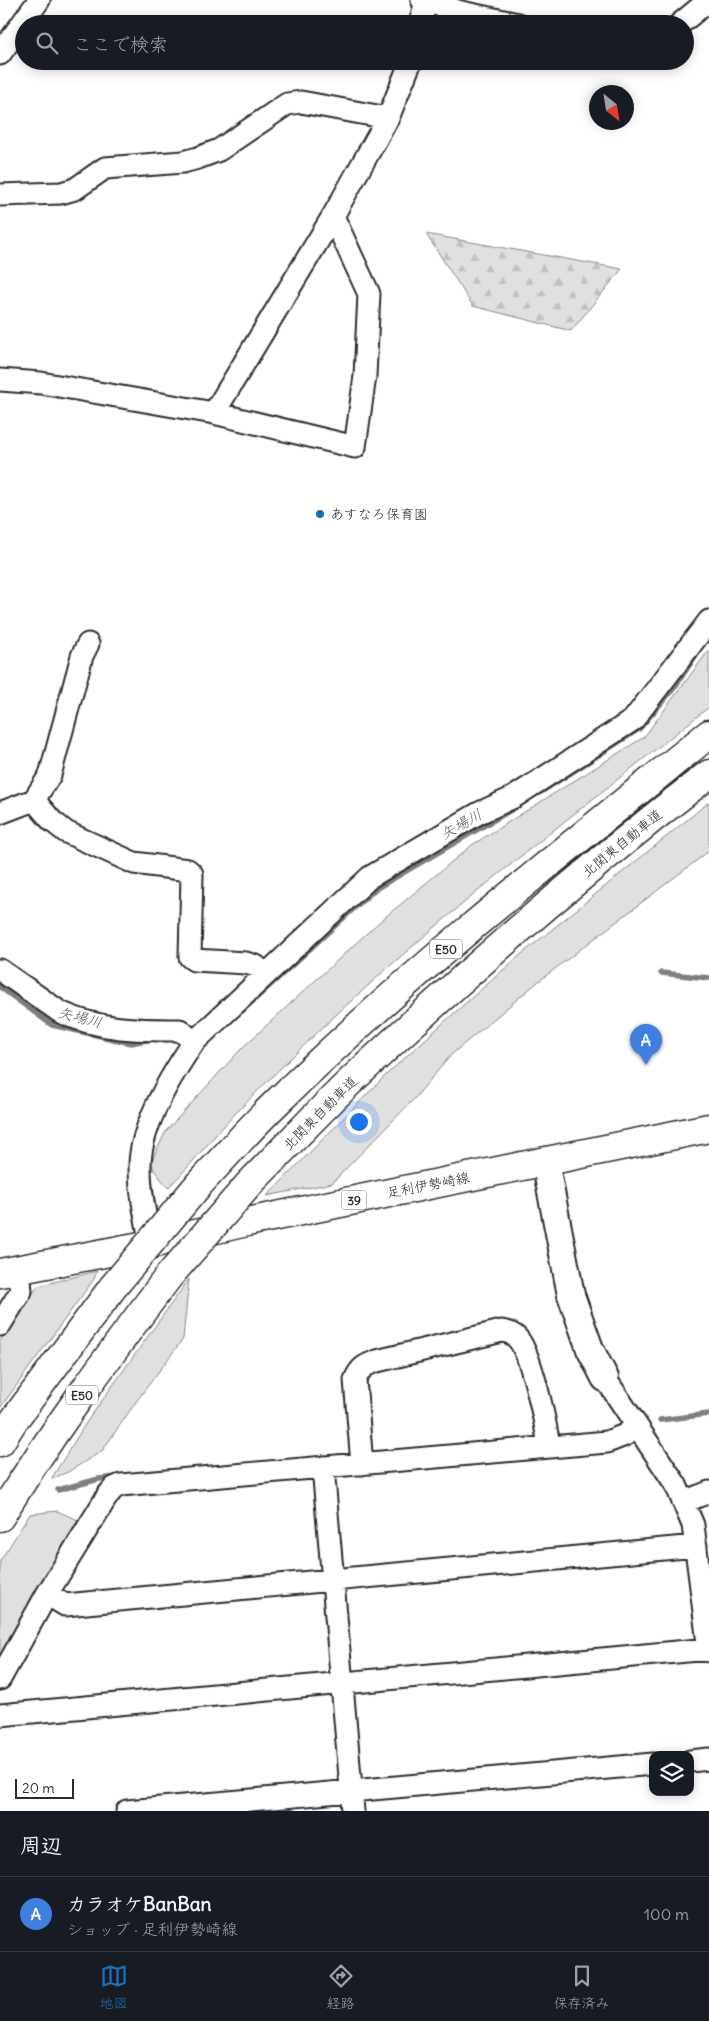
<!DOCTYPE html>
<html lang="ja">
<meta charset="utf-8">
<style>
body{margin:0;font-family:Delius,"Klee One",sans-serif;background:#242831;color:#f1f3f6}
.controls{position:absolute;right:15px;bottom:15px;display:grid;overflow:hidden;border-radius:10px;box-shadow:0 2px 12px #0003}
.controls button{width:45px;height:45px;display:grid;place-items:center;padding:0;border:0;border-bottom:1px solid #363941;background:#171b24;color:#f1f3f6;font:25px sans-serif}
.compass{position:absolute;left:589px;top:85px;width:45px;height:45px;border-radius:50%;background:#171b24;box-shadow:0 2px 12px #0003;rotate:150deg}
.scale{position:absolute;left:15px;bottom:12px;width:59px;box-sizing:border-box;padding-left:5px;border:2px solid #2b2b2b;border-top:0;font-size:14px;line-height:18px;white-space:nowrap;color:#2b2b2b;-webkit-text-stroke:4px #fff;paint-order:stroke}
.you{position:absolute;left:358px;top:1121px;width:18px;height:18px;margin:-12px;border:4px solid #fff;border-radius:50%;background:#1a73e8;box-shadow:0 0 0 8px #1a73e833}
.badge{display:grid;place-items:center;width:32px;height:32px;border-radius:50%;background:#1f6fb2;color:#fff;font-size:16px;font-weight:700}
.pin{position:absolute;translate:-50% -41px;filter:drop-shadow(0 1px 2px #0008)}
.pin::after{content:'';position:absolute;top:26px;width:18px;height:15px;background:inherit;clip-path:polygon(0 0,100% 0,50% 100%)}
.list{margin:0;padding:0;list-style:none}
h2{display:flex;justify-content:space-between;align-items:center;height:65px;margin:0;padding:0 20px;font-size:21px}
h2 small{font-size:16px;font-weight:400;color:#9ea1a6}
.list li{display:grid;grid-template-columns:32px 1fr auto;gap:15px;align-items:center;box-sizing:border-box;height:75px;padding:0 20px;border-top:1px solid #363941}
.list b{display:block;font-size:19px;white-space:nowrap}
.list p{margin:0;font-size:16px;white-space:nowrap;color:#9ea1a6}
.list em{font-size:16px;font-style:normal;color:#9ea1a6}
.icon{flex:none;width:28px;height:28px;fill:none;stroke:currentColor;stroke-width:2;stroke-linecap:round;stroke-linejoin:round}
.map{position:relative;flex:none;width:709px;height:1811px;overflow:hidden}
.search{position:absolute;background:#171b24;box-shadow:0 2px 12px #0003;left:15px;right:15px;top:15px;height:55px;display:flex;align-items:center;gap:12px;box-sizing:border-box;padding:0 18px;border-radius:28px;color:#9ea1a6;font-size:19px}
.sheet{height:140px;background:#171b24}
nav{display:flex;justify-content:space-around;align-items:center;box-sizing:border-box;height:70px;border-top:1px solid #363941;background:#171b24;font-size:14px;color:#9ea1a6}
nav a{display:grid;justify-items:center;gap:2px}
nav .on{color:#1f6fb2}
.map>svg:first-child{display:block}
</style>
<div class="map">
<svg width="709" height="1811" viewBox="0 0 709 1811">
<defs>
<pattern id="forest-firs" width="22" height="20" patternUnits="userSpaceOnUse" patternTransform="scale(1.25)"><rect width="22" height="20" fill="#e0e0e0"/><path d="M5 1l3.5 6h-7zM16 11l3.5 6h-7z" fill="#c0c0c0"/></pattern>
</defs>
<rect width="100%" height="100%" fill="#fff"/>
<filter id="ink" filterUnits="userSpaceOnUse"><feTurbulence type="fractalNoise" baseFrequency=".02" numOctaves="2"/><feDisplacementMap in="SourceGraphic" scale="10" xChannelSelector="R" yChannelSelector="G"/><feConvolveMatrix kernelMatrix="1 2 1 2 8 2 1 2 1" color-interpolation-filters="sRGB"/></filter>
<g filter="url(#ink)">
<path fill="#e0e0e0" stroke="#868686" d="M 709,650 L 709,707 C 584,807 456,903 339,1012 C 303,1046 268,1080 234,1115 C 211,1139 191,1165 168,1188 L 154,1170 L 151,1162 L 166,1131 L 242,1048 L 378,923 L 472,845 L 644,737 Z
M 709,802 L 709,851 L 539,981 L 452,1054 L 414,1099 L 332,1183 L 267,1196 L 388,1073 L 452,1015 L 518,957 Z
M 97,1271 L 94,1279 L 0,1408 L 0,1341 L 38,1286 Z
M 189,1279 L 183,1339 L 138,1399 L 102,1451 L 68,1472 L 51,1479 L 88,1420 Z
M 57,1511 L 78,1520 L 0,1665 L 0,1561 L 30,1514 Z"/>
<path fill="url(#forest-firs)" stroke="#868686" d="M 426,234 L 622,269 L 571,331 L 473,306 Z"/>
<g fill="none" stroke-linecap="round" stroke-linejoin="round">
<path stroke="#7e7e7e" stroke-width="5.5" d="M 541,792 L 639,729 L 674,688 L 698,652
M 661,973 L 709,978
M 0,987 L 52,1025 L 131,1043 L 152,1039
M 242,1011 L 375,889 L 516,807
M 660,1420 L 709,1414
M 58,1490 L 99,1479 L 116,1477"/>
<g stroke="#2b2b2b" stroke-width="25">
<path id="minor" d="M 422,0 L 461,12 L 518,24
M 420,24 L 426,0
M 680,24 L 709,0
M 0,54 L 39,0
M 0,195 L 61,193 L 75,189 L 105,168 L 183,162 L 198,158 L 219,150 L 287,104 L 301,102 L 388,118
M 0,380 L 41,383 L 214,413 L 355,447 L 365,376 L 369,294 L 333,216
M 214,413 L 333,216 L 388,118 L 411,61
M 34,800 L 52,821 L 66,832 L 134,863 L 188,870 L 192,874 L 190,957 L 194,960 L 246,963 L 256,966 L 265,975
M 0,813 L 34,800 L 50,775 L 82,656 L 88,644
M 0,970 L 60,1012 C 99,1030 138,1030 180,1030 L 194,1042
M 151,1244 C 146,1219 140,1193 140,1168 C 139,1128 172,1074 194,1042 L 370,877 L 479,813 L 514,797 L 633,720 L 709,621
M 0,1325 L 21,1291 L 19,1270
M 605,1378 L 676,1485 L 693,1525 L 709,1651
M 362,1464 L 355,1380 C 360,1368 365,1365 377,1361 L 502,1331 C 508,1332 512,1333 516,1337 C 531,1350 546,1425 549,1447
M 323,1467 L 353,1811
M 684,1502 L 709,1492
M 47,1594 L 65,1605 L 696,1546
M 0,1679 L 47,1594 L 108,1495 L 114,1488 L 121,1485 L 607,1442 L 625,1435 L 636,1426
M 0,1715 L 709,1649
M 690,1761 L 709,1759
M 127,1811 L 653,1764"/>
</g>
<g stroke="#2b2b2b" stroke-width="30">
<path id="tertiary" d="M 545,1161 L 571,1295 L 590,1349 L 605,1378"/>
</g>
<g stroke="#2b2b2b" stroke-width="31">
<path id="primary" d="M 0,1273 L 151,1244 L 247,1222 L 709,1128"/>
</g>
<g stroke="#2b2b2b" stroke-width="31">
<path id="motorway" d="M 251,1182 C 286,1147 319,1111 355,1077 C 469,970 586,869 709,774
M 200,1183 C 225,1157 249,1129 275,1104 C 411,971 561,853 709,734
M 0,1442 L 14,1420 L 113,1287
M 0,1517 C 51,1433 110,1354 169,1276"/>
</g>
<use href="#minor" stroke="#fff" stroke-width="21"/>
<use href="#tertiary" stroke="#fff" stroke-width="26"/>
<use href="#primary" stroke="#fff" stroke-width="28"/>
<use href="#motorway" stroke="#fff" stroke-width="28"/>
<g stroke="#2b2b2b" stroke-width="31" stroke-linecap="butt">
<path id="motorway-bridge" d="M 169,1276 L 251,1182
M 113,1287 L 200,1183"/>
</g>
<use href="#motorway-bridge" stroke="#fff" stroke-width="28"/>
</g>
</g>
<circle fill="#1f6fb2" stroke="#fff" stroke-width="2" cx="320" cy="514" r="5"/>
<g text-anchor="middle" dominant-baseline="central" stroke-width="4" stroke-linejoin="round" paint-order="stroke">
<g fill="#fff" stroke="#6b6b6b" stroke-width="1">
<rect x="430" y="939.5" width="32" height="19" rx="4"/>
<rect x="341.5" y="1190.5" width="25" height="19" rx="4"/>
<rect x="66" y="1385.5" width="32" height="19" rx="4"/>
</g>
<g font-size="12" font-weight="bold" fill="#2b2b2b">
<text x="446" y="949">E50</text>
<text x="354" y="1200">39</text>
<text x="82" y="1395">E50</text>
</g>
<g font-size="14" fill="#2b2b2b" stroke="#fff" text-anchor="start">
<text x="330" y="514">あすなろ保育園</text>
</g>
<g font-size="14" fill="#2b2b2b" stroke="#fff">
<text transform="translate(622 843) rotate(-39)">北関東自動車道</text>
<text transform="translate(320 1113) rotate(-45)">北関東自動車道</text>
<text transform="translate(428 1185) rotate(-11)">足利伊勢崎線</text>
</g>
<g font-size="15" font-style="italic" fill="#5c5c5c" stroke="#fff">
<text transform="translate(461 824) rotate(-30)">矢場川</text>
<text transform="translate(80 1017) rotate(14)">矢場川</text>
</g>
</g>
</svg>
<div class="controls">
<button><svg class="icon" aria-label="layers" viewBox="0 0 24 24"><path d="M12 4l9 5-9 5-9-5zM3 14l9 5 9-5"/></svg></button>
</div>
<svg class="compass" viewBox="-18 -18 36 36"><path d="M0-13l5 13h-10z" fill="#e53935"/><path d="M0 13l5-13h-10z" fill="#9ea1a6"/></svg>
<div class="scale">20 m</div>
<div class="you"></div>
<div class="pin badge" style="left:646px;top:1065px;background:#3f7fe0">A</div>
<div class="search"><svg class="icon" aria-label="search" viewBox="0 0 24 24"><circle cx="10" cy="10" r="6"/><path d="M15 15l6 6"/></svg>ここで検索</div>
</div>
<section class="sheet">
<h2>周辺<small></small></h2>
<ul class="list">
<li><span class="badge" style="background:#3f7fe0">A</span><div><b>カラオケBanBan</b><p>ショップ · 足利伊勢崎線</p></div><em>100 m</em></li>
</ul>
</section>
<nav>
<a class="on"><svg class="icon" aria-label="map" viewBox="0 0 24 24"><path d="M3 6l6-2 6 2 6-2v14l-6 2-6-2-6 2zM9 4v14M15 6v14"/></svg>地図</a>
<a><svg class="icon" aria-label="directions" viewBox="0 0 24 24"><path d="M12 3l9 9-9 9-9-9zM9 14v-3h6M13 9l2 2-2 2"/></svg>経路</a>
<a><svg class="icon" aria-label="saved" viewBox="0 0 24 24"><path d="M7 4h10v16l-5-4-5 4z"/></svg>保存済み</a>
</nav>
